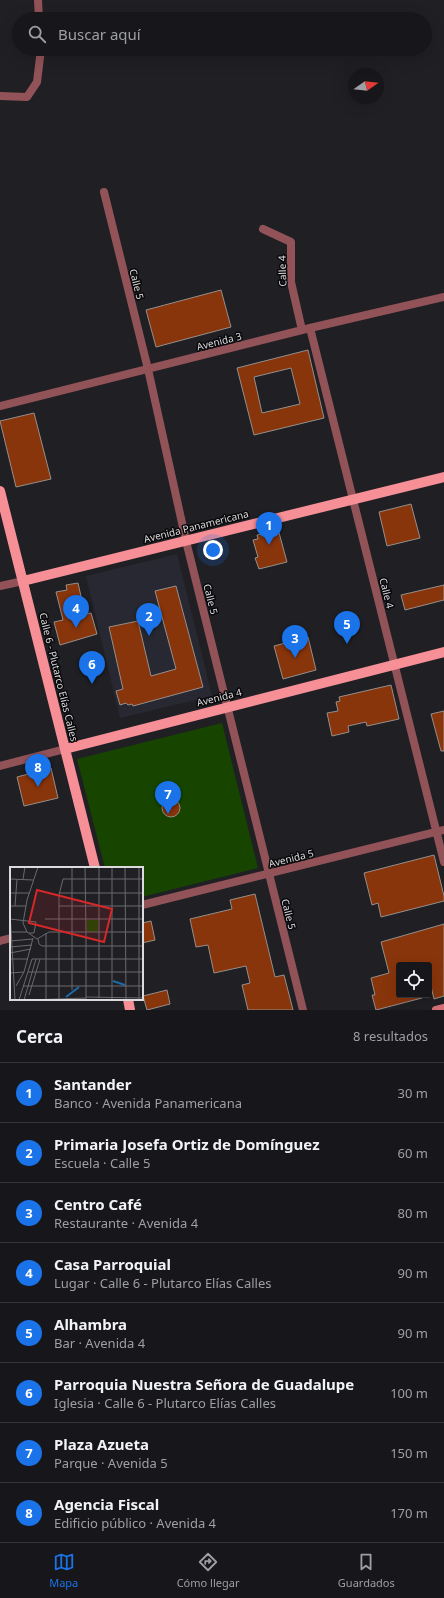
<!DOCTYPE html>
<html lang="es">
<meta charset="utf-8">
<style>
body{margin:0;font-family:"Noto Sans",sans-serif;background:#242428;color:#f1f3f6}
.controls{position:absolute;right:12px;bottom:12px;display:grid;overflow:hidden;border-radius:4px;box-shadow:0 4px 16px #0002}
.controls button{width:36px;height:36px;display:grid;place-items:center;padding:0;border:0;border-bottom:1px solid #36363a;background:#17171b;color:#f1f3f6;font:20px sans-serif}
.compass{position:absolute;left:348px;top:68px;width:36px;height:36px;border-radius:50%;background:#17171b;box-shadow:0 4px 16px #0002;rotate:76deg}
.you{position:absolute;left:213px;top:550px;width:14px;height:14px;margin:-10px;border:3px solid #fff;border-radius:50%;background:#1a73e8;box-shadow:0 0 0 6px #1a73e833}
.badge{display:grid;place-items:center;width:26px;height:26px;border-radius:50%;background:#1a73e8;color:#fff;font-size:13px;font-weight:700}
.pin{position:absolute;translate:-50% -33px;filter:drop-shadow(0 1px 2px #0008)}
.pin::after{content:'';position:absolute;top:21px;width:14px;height:12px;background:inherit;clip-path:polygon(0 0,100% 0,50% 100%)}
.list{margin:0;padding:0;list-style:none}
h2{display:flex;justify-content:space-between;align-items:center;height:52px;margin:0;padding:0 16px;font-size:17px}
h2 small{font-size:13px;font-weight:400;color:#9e9fa3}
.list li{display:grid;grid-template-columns:26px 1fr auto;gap:12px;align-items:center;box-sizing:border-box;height:60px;padding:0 16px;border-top:1px solid #36363a}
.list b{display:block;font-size:15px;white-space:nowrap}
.list p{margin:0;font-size:13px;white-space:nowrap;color:#9e9fa3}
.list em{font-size:13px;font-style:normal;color:#9e9fa3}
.icon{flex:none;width:22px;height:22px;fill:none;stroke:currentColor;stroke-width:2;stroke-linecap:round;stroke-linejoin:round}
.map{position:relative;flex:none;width:444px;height:1010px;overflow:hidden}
.search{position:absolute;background:#17171b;box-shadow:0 4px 16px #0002;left:12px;right:12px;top:12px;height:44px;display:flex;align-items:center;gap:10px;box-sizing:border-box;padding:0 14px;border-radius:22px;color:#9e9fa3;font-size:15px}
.sheet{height:532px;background:#17171b}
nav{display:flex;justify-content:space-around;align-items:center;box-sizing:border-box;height:56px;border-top:1px solid #36363a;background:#17171b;font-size:11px;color:#9e9fa3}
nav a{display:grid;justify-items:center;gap:2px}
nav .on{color:#1a73e8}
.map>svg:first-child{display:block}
</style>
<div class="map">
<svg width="444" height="1010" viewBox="0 0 444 1010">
<rect width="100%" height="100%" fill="#1f1f24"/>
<path fill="#282832" d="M 177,554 L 212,696 L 120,718 L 86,576 Z"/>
<path fill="#174500" d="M 222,723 L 258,868 L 142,897 L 142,868 L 105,868 L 77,759 Z"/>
<path fill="#88350b" stroke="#968f8c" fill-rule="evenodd" d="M 221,290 L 231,327 L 156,347 L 146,310 Z
M 308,350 L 324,418 L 254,435 L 237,368 ZM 291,368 L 300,404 L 262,413 L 254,377 Z
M 34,413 L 51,479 L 16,487 L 0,421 Z
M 411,504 L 420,538 L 387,546 L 379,512 Z
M 278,529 L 287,562 L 259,569 L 255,558 L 258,557 L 253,540 L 258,539 L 257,535 Z
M 78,583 L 85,614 L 91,613 L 97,634 L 60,645 L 54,622 L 63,620 L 56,592 L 67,590 L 66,585 Z
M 444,585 L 444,600 L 405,610 L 401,595 Z
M 176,586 L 203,687 L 133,706 L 132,704 L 128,705 L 126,703 L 120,705 L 116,691 L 123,689 L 109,627 L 138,621 L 151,676 L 176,669 L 155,591 Z
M 308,637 L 316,670 L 283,679 L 274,646 Z
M 391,685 L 399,719 L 367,726 L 366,722 L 348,726 L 349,732 L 332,736 L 327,713 L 338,711 L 336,702 L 340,701 L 339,697 Z
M 444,711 L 444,751 L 441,751 L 431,714 Z
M 51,768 L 58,798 L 24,806 L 17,777 Z
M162 808a9 9 0 1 1 18 0a9 9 0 1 1-18 0Z
M 434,855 L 444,896 L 444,901 L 381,917 L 378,903 L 372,905 L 364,873 Z
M 255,894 L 275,977 L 284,975 L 293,1010 L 248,1010 L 242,985 L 250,983 L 246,966 L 214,973 L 208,945 L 196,947 L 190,919 L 232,909 L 230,900 Z
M 151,921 L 155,940 L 142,943 L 142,923 Z
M 444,924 L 444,996 L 434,999 L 429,978 L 429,965 L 399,965 L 399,995 L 422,995 L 422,998 L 376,1010 L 372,995 L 375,995 L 371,978 L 389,973 L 381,942 Z
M 167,990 L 170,1004 L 147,1010 L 143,996 Z"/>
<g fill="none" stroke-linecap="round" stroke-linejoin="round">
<path stroke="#915358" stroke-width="8" d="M 38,0 L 39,19
M 0,96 L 27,97 L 37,82 L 41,49
M 104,192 L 148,369 L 186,541
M 263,229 L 291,242 L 291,282 L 302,330
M 310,328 L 444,862
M 0,406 L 310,328 L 444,297
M 0,586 L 23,581
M 0,766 L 65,749
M 142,905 L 444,830
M 0,941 L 11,938"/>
<path stroke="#915358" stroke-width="8" d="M 186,541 L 303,1010"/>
<path stroke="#d26f77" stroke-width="8" d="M 436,1010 L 444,1008"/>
<path stroke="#f68f96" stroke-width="10" d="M 0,491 L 95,868
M 23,581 L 444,477
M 65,749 L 444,652
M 128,999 L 130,1010"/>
</g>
<g text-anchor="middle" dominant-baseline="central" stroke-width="3" stroke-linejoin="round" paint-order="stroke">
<g font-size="10" fill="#dbdbde" stroke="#09090b">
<text transform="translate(282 271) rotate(-92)">Calle 4</text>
<text transform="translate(137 284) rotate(76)">Calle 5</text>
<text transform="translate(219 341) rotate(-14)">Avenida 3</text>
<text transform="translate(196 526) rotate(-14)">Avenida Panamericana</text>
<text transform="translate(387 593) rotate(76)">Calle 4</text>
<text transform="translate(211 599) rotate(76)">Calle 5</text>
<text transform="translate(59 677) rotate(76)">Calle 6 - Plutarco Elías Calles</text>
<text transform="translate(219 697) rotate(-14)">Avenida 4</text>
<text transform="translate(291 858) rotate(-14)">Avenida 5</text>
<text transform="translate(289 914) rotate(76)">Calle 5</text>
</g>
</g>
<g transform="translate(10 867)">
<rect width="133" height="133" fill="#1f1f24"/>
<path d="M 77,53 L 88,53 L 88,64 L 77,65 Z" fill="#174500"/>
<path fill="none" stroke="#1b6baa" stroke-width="2" d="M 103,114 L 115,118M 56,130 L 69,120"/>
<path fill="none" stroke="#6a6a6e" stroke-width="1" d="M 62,0 L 62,65M 75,0 L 76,65M 89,0 L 89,131M 102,0 L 102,133M 115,0 L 116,133M 129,0 L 129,133M 0,12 L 23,13M 13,12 L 15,0M 0,26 L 19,26M 49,26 L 133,26M 0,39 L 16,39M 5,39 L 7,12M 49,39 L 133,39M 0,44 L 5,133M 0,52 L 26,55 L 24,66 L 19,66M 35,52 L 133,52M 0,65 L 17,65 L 27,72 L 39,65 L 102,65M 17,65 L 13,56 L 17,33 L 28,0M 49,65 L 49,28 L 53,12 L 133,12M 76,65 L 76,133M 102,65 L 133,65M 36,66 L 36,133M 28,72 L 29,77 L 32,79 L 133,79M 0,74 L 23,72M 0,80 L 22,78M 0,86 L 21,82M 0,92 L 18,92M 18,105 L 133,105M 0,106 L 14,105M 6,119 L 14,105 L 23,71M 13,119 L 133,119M 62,123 L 62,65M 19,128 L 30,92M 76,130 L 133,131M 9,133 L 22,92 L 133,92M 14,133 L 26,92M 18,133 L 76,131M 49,133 L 49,65"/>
<path fill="#d62828" fill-opacity="0.15" stroke="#d62828" stroke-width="2" d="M 27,23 L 102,42 L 94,75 L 19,56 Z"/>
<rect width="133" height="133" fill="none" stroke="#dbdbde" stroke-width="2"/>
</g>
</svg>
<div class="controls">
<button><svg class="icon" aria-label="locate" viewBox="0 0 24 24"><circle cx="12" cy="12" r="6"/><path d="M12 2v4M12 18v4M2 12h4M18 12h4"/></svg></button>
</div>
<svg class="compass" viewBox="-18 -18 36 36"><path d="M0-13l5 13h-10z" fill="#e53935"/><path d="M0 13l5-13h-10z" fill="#9e9fa3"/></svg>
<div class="you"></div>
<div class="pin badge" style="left:269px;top:545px">1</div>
<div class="pin badge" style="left:149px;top:636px">2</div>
<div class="pin badge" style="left:295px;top:658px">3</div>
<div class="pin badge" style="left:76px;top:628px">4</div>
<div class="pin badge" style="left:347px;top:644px">5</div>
<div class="pin badge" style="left:92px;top:684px">6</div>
<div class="pin badge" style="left:168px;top:814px">7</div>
<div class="pin badge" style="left:38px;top:787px">8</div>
<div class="search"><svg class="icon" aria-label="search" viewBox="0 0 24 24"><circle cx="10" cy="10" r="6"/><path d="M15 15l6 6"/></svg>Buscar aquí</div>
</div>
<section class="sheet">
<h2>Cerca<small>8 resultados</small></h2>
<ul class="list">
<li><span class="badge">1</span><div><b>Santander</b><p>Banco · Avenida Panamericana</p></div><em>30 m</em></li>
<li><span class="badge">2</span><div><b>Primaria Josefa Ortiz de Domínguez</b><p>Escuela · Calle 5</p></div><em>60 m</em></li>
<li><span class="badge">3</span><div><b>Centro Café</b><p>Restaurante · Avenida 4</p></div><em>80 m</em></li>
<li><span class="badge">4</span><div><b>Casa Parroquial</b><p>Lugar · Calle 6 - Plutarco Elías Calles</p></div><em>90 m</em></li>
<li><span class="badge">5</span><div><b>Alhambra</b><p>Bar · Avenida 4</p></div><em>90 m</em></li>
<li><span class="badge">6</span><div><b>Parroquia Nuestra Señora de Guadalupe</b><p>Iglesia · Calle 6 - Plutarco Elías Calles</p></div><em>100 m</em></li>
<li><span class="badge">7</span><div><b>Plaza Azueta</b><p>Parque · Avenida 5</p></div><em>150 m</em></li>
<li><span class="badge">8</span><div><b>Agencia Fiscal</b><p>Edificio público · Avenida 4</p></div><em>170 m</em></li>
</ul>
</section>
<nav>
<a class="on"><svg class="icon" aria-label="map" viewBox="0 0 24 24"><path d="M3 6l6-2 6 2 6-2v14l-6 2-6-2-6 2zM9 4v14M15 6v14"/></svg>Mapa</a>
<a><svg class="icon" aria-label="directions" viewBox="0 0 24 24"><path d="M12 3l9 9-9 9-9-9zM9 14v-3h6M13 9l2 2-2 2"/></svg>Cómo llegar</a>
<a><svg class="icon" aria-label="saved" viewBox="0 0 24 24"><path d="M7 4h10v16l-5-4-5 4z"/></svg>Guardados</a>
</nav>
